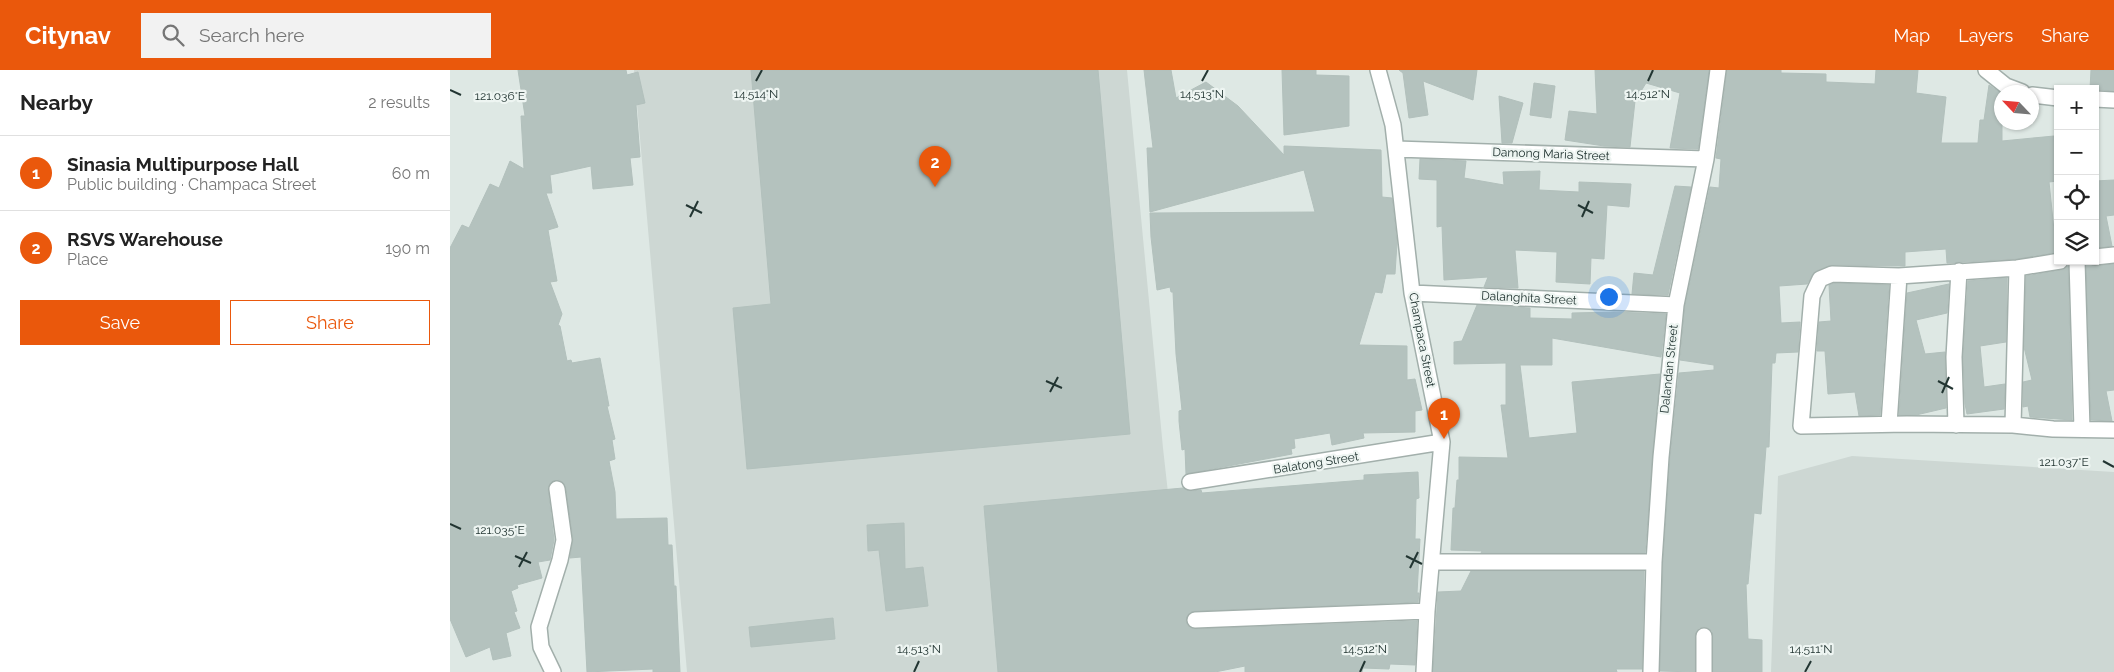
<!DOCTYPE html>
<meta charset="utf-8">
<style>
body{margin:0;font-family:Raleway,sans-serif;background:#f2f2f2;color:#222}
.controls{position:absolute;right:15px;top:15px;display:grid;overflow:hidden;border-radius:0px;box-shadow:0 1px 4px #0004}
.controls button{width:45px;height:45px;display:grid;place-items:center;padding:0;border:0;border-bottom:1px solid #e0e0e0;background:#fff;color:#222;font:25px sans-serif}
.compass{position:absolute;left:1544px;top:15px;width:45px;height:45px;border-radius:50%;background:#fff;box-shadow:0 1px 4px #0004;rotate:296deg}
.you{position:absolute;left:1158px;top:226px;width:18px;height:18px;margin:-12px;border:4px solid #fff;border-radius:50%;background:#1a73e8;box-shadow:0 0 0 8px #1a73e833}
.badge{display:grid;place-items:center;width:32px;height:32px;border-radius:50%;background:#ea580c;color:#fff;font-size:16px;font-weight:700}
.pin{position:absolute;translate:-50% -41px;filter:drop-shadow(0 1px 2px #0008)}
.pin::after{content:'';position:absolute;top:26px;width:18px;height:15px;background:inherit;clip-path:polygon(0 0,100% 0,50% 100%)}
.list{margin:0;padding:0;list-style:none}
h2{display:flex;justify-content:space-between;align-items:center;height:65px;margin:0;padding:0 20px;font-size:21px}
h2 small{font-size:16px;font-weight:400;color:#767676}
.list li{display:grid;grid-template-columns:32px 1fr auto;gap:15px;align-items:center;box-sizing:border-box;height:75px;padding:0 20px;border-top:1px solid #e0e0e0}
.list b{display:block;font-size:19px;white-space:nowrap}
.list p{margin:0;font-size:16px;white-space:nowrap;color:#767676}
.list em{font-size:16px;font-style:normal;color:#767676}
.actions{display:flex;gap:10px;padding:15px 20px}
.actions a{flex:1;padding:11px 0;border:1px solid #ea580c;border-radius:0px;text-align:center;font-size:18px;color:#ea580c}
.actions .main{background:#ea580c;color:#fff}
.icon{flex:none;width:28px;height:28px;fill:none;stroke:currentColor;stroke-width:2;stroke-linecap:round;stroke-linejoin:round}
.map{position:relative;flex:none;width:1664px;height:602px;overflow:hidden}
header{display:flex;align-items:center;gap:30px;box-sizing:border-box;height:70px;padding:0 25px;background:#ea580c;color:#fff}
header strong{font-size:24px}
nav{display:flex;gap:28px;margin-inline-start:auto;font-size:18px}
.search{width:350px;height:45px;background:#f2f2f2;display:flex;align-items:center;gap:12px;box-sizing:border-box;padding:0 18px;border-radius:0px;color:#767676;font-size:19px}
main{display:flex}
aside{flex:1;background:#fff}
.map>svg:first-child{display:block}
</style>
<header>
<strong>Citynav</strong>
<div class="search"><svg class="icon" aria-label="search" viewBox="0 0 24 24"><circle cx="10" cy="10" r="6"/><path d="M15 15l6 6"/></svg>Search here</div>
<nav><a>Map</a><a>Layers</a><a>Share</a></nav>
</header>
<main>
<aside>
<h2>Nearby<small>2 results</small></h2>
<ul class="list">
<li><span class="badge">1</span><div><b>Sinasia Multipurpose Hall</b><p>Public building · Champaca Street</p></div><em>60 m</em></li>
<li><span class="badge">2</span><div><b>RSVS Warehouse</b><p>Place</p></div><em>190 m</em></li>
</ul>
<div class="actions"><a class="main">Save</a><a>Share</a></div>
</aside>
<div class="map">
<svg width="1664" height="602" viewBox="0 0 1664 602">
<rect width="100%" height="100%" fill="#dee8e4"/>
<path fill="#cdd7d3" d="M 184,0 L 677,0 L 713,378 L 738,602 L 237,602 Z
M 1402,386 L 1664,402 L 1664,602 L 1321,602 L 1328,406 Z"/>
<path fill="#b4c2be" stroke="#b2c0bc" d="M 68,0 L 176,0 L 177,5 L 188,2 L 195,33 L 186,35 L 190,87 L 180,88 L 183,115 L 143,119 L 141,96 L 100,105 L 102,123 L 96,123 L 108,157 L 98,160 L 107,211 L 100,212 L 112,244 L 108,255 L 110,256 L 117,291 L 121,290 L 122,293 L 150,288 L 159,336 L 157,336 L 165,369 L 162,370 L 165,389 L 159,391 L 165,422 L 166,449 L 217,448 L 218,475 L 222,475 L 224,516 L 226,516 L 230,602 L 203,602 L 203,599 L 137,602 L 131,487 L 120,488 L 123,469 L 116,418 L 110,410 L 101,412 L 98,420 L 104,470 L 100,490 L 88,492 L 92,508 L 67,515 L 68,518 L 61,521 L 67,541 L 64,542 L 70,558 L 56,563 L 61,586 L 43,590 L 40,577 L 16,587 L 0,549 L 0,178 L 12,155 L 19,158 L 40,114 L 49,118 L 60,91 L 74,99 L 71,46 L 75,46 Z
M 301,0 L 648,0 L 680,364 L 297,399 L 283,238 L 321,234 Z
M 694,0 L 721,0 L 726,28 L 756,12 L 788,36 L 834,85 L 834,76 L 931,80 L 932,127 L 942,128 L 947,173 L 945,204 L 936,204 L 932,223 L 925,222 L 909,275 L 957,276 L 957,310 L 965,309 L 972,340 L 965,341 L 965,362 L 913,363 L 914,368 L 882,375 L 880,363 L 844,369 L 845,378 L 841,379 L 842,384 L 736,404 L 735,379 L 732,380 L 729,351 L 729,341 L 732,340 L 726,284 L 723,222 L 721,222 L 720,217 L 707,220 L 701,167 L 700,143 L 865,142 L 854,100 L 700,142 L 697,78 L 703,78 Z
M 832,0 L 866,0 L 866,5 L 899,6 L 899,56 L 834,65 Z
M 949,0 L 1027,0 L 1023,30 L 973,11 L 978,45 L 959,48 L 953,3 Z
M 1145,0 L 1259,0 L 1248,79 L 1220,78 L 1230,23 L 1196,13 L 1185,31 L 1180,77 L 1154,76 L 1115,70 L 1119,41 L 1147,44 Z
M 1277,0 L 1331,0 L 1331,3 L 1376,4 L 1376,12 L 1425,14 L 1426,0 L 1468,0 L 1466,23 L 1496,27 L 1491,73 L 1528,73 L 1530,50 L 1534,50 L 1539,15 L 1552,24 L 1552,71 L 1604,66 L 1608,111 L 1599,112 L 1604,160 L 1608,160 L 1608,182 L 1566,189 L 1497,193 L 1496,179 L 1455,182 L 1455,196 L 1382,195 L 1366,201 L 1357,214 L 1329,216 L 1331,253 L 1350,252 L 1348,282 L 1326,283 L 1325,293 L 1322,293 L 1319,377 L 1316,377 L 1311,444 L 1304,443 L 1298,514 L 1296,514 L 1298,569 L 1312,570 L 1312,602 L 1263,602 L 1263,566 L 1262,561 L 1254,557 L 1249,558 L 1245,566 L 1245,602 L 1210,601 L 1213,492 L 1220,388 L 1229,303 L 1264,300 L 1264,295 L 1230,290 L 1235,236 L 1260,117 L 1269,118 L 1271,89 L 1266,88 Z
M 1641,0 L 1664,0 L 1664,21 L 1640,19 Z
M 1084,13 L 1105,16 L 1101,48 L 1080,45 Z
M 1049,26 L 1073,33 L 1062,73 L 1052,73 Z
M 970,89 L 1016,91 L 1014,108 L 1054,115 L 1053,102 L 1090,101 L 1089,120 L 1129,122 L 1129,112 L 1181,114 L 1179,137 L 1157,135 L 1154,189 L 1141,188 L 1140,214 L 1106,212 L 1107,182 L 1065,180 L 1068,218 L 1034,217 L 1038,207 L 994,210 L 992,156 L 987,157 L 987,110 L 969,109 Z
M 1664,110 L 1664,145 L 1656,146 L 1662,176 L 1645,178 L 1645,111 Z
M 1225,116 L 1241,117 L 1218,225 L 1182,224 L 1184,203 L 1203,205 Z
M 1636,191 L 1645,196 L 1664,194 L 1664,320 L 1656,321 L 1662,351 L 1641,350 Z
M 1618,196 L 1622,350 L 1580,347 L 1578,336 L 1573,337 L 1573,312 L 1582,310 L 1574,277 L 1576,206 L 1612,200 Z
M 1557,208 L 1556,272 L 1530,276 L 1534,317 L 1555,314 L 1554,339 L 1517,344 L 1515,334 L 1513,287 L 1518,211 Z
M 1384,213 L 1439,215 L 1430,345 L 1409,346 L 1405,322 L 1378,324 L 1375,281 L 1367,281 L 1369,252 L 1381,251 L 1379,215 Z
M 1499,214 L 1497,243 L 1466,250 L 1475,284 L 1495,282 L 1496,338 L 1466,345 L 1449,345 L 1457,223 Z
M 1027,235 L 1080,238 L 1080,248 L 1122,249 L 1122,243 L 1164,242 L 1216,244 L 1211,287 L 1102,268 L 1102,295 L 1070,295 L 1079,368 L 1127,363 L 1122,312 L 1210,304 L 1195,483 L 1031,483 L 1032,481 L 1001,480 L 1003,438 L 1005,438 L 1007,410 L 1009,410 L 1009,387 L 1058,388 L 1051,335 L 1056,335 L 1056,293 L 1004,294 L 1004,272 L 1012,271 Z
M 968,402 L 969,428 L 966,429 L 965,469 L 970,469 L 967,523 L 969,523 L 968,532 L 745,541 L 740,542 L 736,550 L 737,555 L 745,559 L 967,551 L 965,595 L 940,594 L 939,599 L 913,598 L 912,602 L 795,602 L 795,596 L 765,602 L 548,602 L 534,436 L 733,418 L 741,421 L 751,420 L 752,423 L 914,410 L 914,405 Z
M 454,453 L 455,499 L 473,497 L 478,536 L 436,541 L 429,480 L 418,481 L 417,455 Z
M 1021,501 L 1194,501 L 1192,599 L 1166,599 L 1167,602 L 983,602 L 988,522 L 1011,521 Z
M 383,548 L 385,569 L 301,577 L 299,557 Z"/>
<g fill="none" stroke-linecap="round" stroke-linejoin="round">
<g stroke="#a2afab" stroke-width="18">
<path id="minor" d="M 928,0 L 943,55 L 962,223 L 992,372 L 977,541 L 974,602
M 1536,0 L 1556,16 L 1572,22
M 1582,25 L 1608,28
M 1645,29 L 1664,30
M 946,79 L 1256,89
M 1645,187 L 1664,185
M 1610,191 L 1567,198 L 1449,206 L 1382,204 L 1370,209 L 1362,226 L 1351,356 L 1457,354 L 1563,355 L 1603,359 L 1664,360
M 1627,191 L 1632,359
M 962,223 L 1226,235
M 1439,354 L 1449,206
M 1506,355 L 1504,287 L 1509,201
M 1563,355 L 1567,198
M 740,412 L 992,372
M 983,492 L 1204,492
M 745,550 L 977,541
M 103,602 L 91,577 L 89,557 L 110,490 L 114,470 L 107,419
M 1201,602 L 1204,492 L 1211,387 L 1226,235 L 1256,89 L 1268,0
M 1254,602 L 1254,566"/>
</g>
<use href="#minor" stroke="#fff" stroke-width="15"/>
</g>
<path fill="none" stroke="#223532" stroke-width="2" d="M 306,11 L 312,0M 752,11 L 758,0M 1198,11 L 1203,0M 0,20 L 11,25M 236,135 L 252,143M 1128,135 L 1143,143M 240,147 L 248,131M 1132,147 L 1139,131M 596,311 L 612,318M 1488,311 L 1503,319M 600,322 L 608,307M 1492,323 L 1499,307M 1653,391 L 1664,397M 0,454 L 11,459M 65,486 L 81,493M 956,486 L 972,494M 69,497 L 77,482M 960,498 L 968,482M 464,602 L 469,591M 910,602 L 915,591M 1355,602 L 1361,591"/>
<g text-anchor="middle" dominant-baseline="central" stroke-width="4.5" stroke-linejoin="round" paint-order="stroke">
<g font-size="12" fill="#223532" stroke="#eef5f2">
<text transform="translate(1101 84) rotate(2)">Damong Maria Street</text>
<text transform="translate(1079 228) rotate(3)">Dalanghita Street</text>
<text transform="translate(972 270) rotate(79)">Champaca Street</text>
<text transform="translate(1219 299) rotate(-84)">Dalandan Street</text>
<text transform="translate(866 393) rotate(-9)">Balatong Street</text>
</g>
</g>
<g font-size="12" text-anchor="middle" fill="#223532" stroke="#eef5f2" stroke-width="4.5" stroke-linejoin="round" paint-order="stroke">
<text x="306" y="28">14.514°N</text>
<text x="752" y="28">14.513°N</text>
<text x="1198" y="28">14.512°N</text>
<text x="50" y="30">121.036°E</text>
<text x="1614" y="396">121.037°E</text>
<text x="50" y="464">121.035°E</text>
<text x="469" y="583">14.513°N</text>
<text x="915" y="583">14.512°N</text>
<text x="1361" y="583">14.511°N</text>
</g>
</svg>
<div class="controls">
<button>+</button>
<button>−</button>
<button><svg class="icon" aria-label="locate" viewBox="0 0 24 24"><circle cx="12" cy="12" r="6"/><path d="M12 2v4M12 18v4M2 12h4M18 12h4"/></svg></button>
<button><svg class="icon" aria-label="layers" viewBox="0 0 24 24"><path d="M12 4l9 5-9 5-9-5zM3 14l9 5 9-5"/></svg></button>
</div>
<svg class="compass" viewBox="-18 -18 36 36"><path d="M0-13l5 13h-10z" fill="#e53935"/><path d="M0 13l5-13h-10z" fill="#767676"/></svg>
<div class="you"></div>
<div class="pin badge" style="left:994px;top:369px">1</div>
<div class="pin badge" style="left:485px;top:117px">2</div>
</div>
</main>
